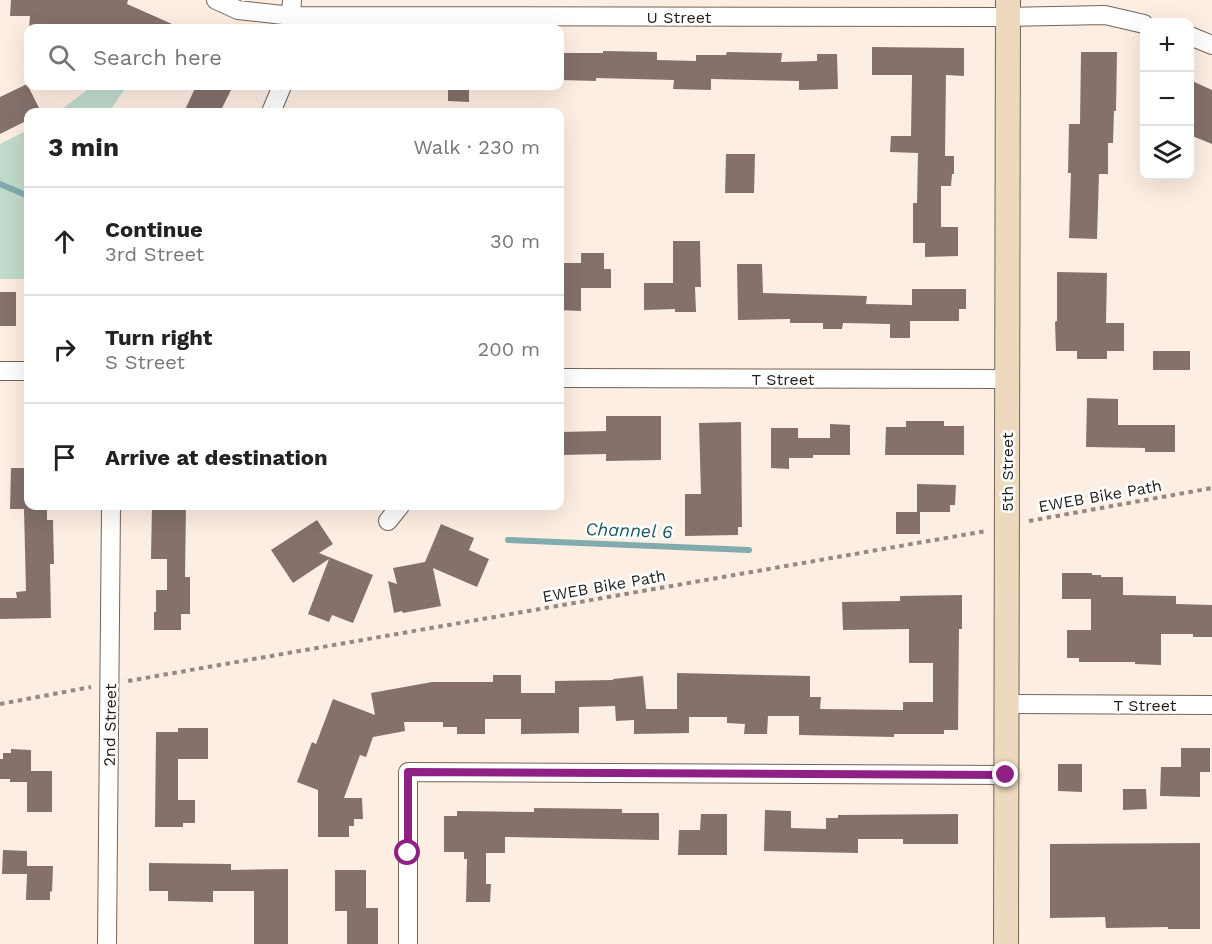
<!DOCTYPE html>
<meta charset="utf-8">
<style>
body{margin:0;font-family:"Work Sans",sans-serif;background:#f2f2f2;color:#222}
.controls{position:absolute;right:18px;top:18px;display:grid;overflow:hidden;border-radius:12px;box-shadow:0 6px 24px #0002}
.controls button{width:54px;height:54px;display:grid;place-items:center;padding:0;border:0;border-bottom:2px solid #e0e0e0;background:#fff;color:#222;font:30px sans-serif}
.stop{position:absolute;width:18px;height:18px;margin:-14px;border:4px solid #8f2184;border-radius:50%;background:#fff}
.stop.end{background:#8f2184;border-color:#fff;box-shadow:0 2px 6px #0008}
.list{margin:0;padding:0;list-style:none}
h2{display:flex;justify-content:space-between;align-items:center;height:78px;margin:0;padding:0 24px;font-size:26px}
h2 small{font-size:20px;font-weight:400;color:#767676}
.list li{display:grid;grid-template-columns:39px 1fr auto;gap:18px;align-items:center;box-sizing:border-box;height:108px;padding:0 24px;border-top:2px solid #e0e0e0}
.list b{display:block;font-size:22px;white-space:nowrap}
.list p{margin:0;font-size:20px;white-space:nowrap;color:#767676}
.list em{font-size:20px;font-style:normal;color:#767676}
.icon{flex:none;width:33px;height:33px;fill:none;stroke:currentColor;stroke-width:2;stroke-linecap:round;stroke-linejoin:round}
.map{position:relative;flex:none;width:1212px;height:944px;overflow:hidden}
.search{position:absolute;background:#fff;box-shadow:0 6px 24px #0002;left:24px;top:24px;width:540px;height:66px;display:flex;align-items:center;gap:15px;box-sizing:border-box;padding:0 21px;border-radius:12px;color:#767676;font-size:22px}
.panel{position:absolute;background:#fff;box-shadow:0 6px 24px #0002;left:24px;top:108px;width:540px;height:402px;border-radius:12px}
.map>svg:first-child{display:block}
</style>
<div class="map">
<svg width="1212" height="944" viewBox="0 0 1212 944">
<rect width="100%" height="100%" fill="#fdeee3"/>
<path fill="#c0dbcc" d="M 90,86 L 118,86 L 124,90 L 109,112 L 58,112 L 86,91 Z
M 28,130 L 28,270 L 26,279 L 0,279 L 0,144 Z"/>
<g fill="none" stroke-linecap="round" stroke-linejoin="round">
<path stroke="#82abae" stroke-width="6" d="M 0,184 L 28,196
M 508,540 L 749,550"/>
</g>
<path fill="#85706b" d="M 11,0 L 128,0 L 127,4 L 181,28 L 29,28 L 30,16 L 10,16 Z
M 872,47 L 964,48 L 964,76 L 946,75 L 945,156 L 954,156 L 954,174 L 952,174 L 951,186 L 941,186 L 941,227 L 958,227 L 958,256 L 925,257 L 925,243 L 913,243 L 913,203 L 917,203 L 918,153 L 890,152 L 891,136 L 911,136 L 912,75 L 872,75 Z
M 603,51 L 657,52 L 657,60 L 696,61 L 696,55 L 726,55 L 727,52 L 782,53 L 781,62 L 817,61 L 817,54 L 837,54 L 838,89 L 799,90 L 799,81 L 711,79 L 711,90 L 673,89 L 674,80 L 596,78 L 596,81 L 560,80 L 560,53 L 603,53 Z
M 1081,52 L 1117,52 L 1116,111 L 1114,111 L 1113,143 L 1108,143 L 1108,174 L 1099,174 L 1097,239 L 1069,238 L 1071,173 L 1068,173 L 1069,124 L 1080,124 Z
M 1190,80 L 1212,90 L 1212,144 L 1190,135 Z
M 27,84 L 41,112 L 28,112 L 28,120 L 0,134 L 0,97 Z
M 196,86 L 233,86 L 220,112 L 184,112 Z
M 448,86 L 469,86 L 469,102 L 448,101 Z
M 726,154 L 755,154 L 754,193 L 725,193 Z
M 673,241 L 700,241 L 701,287 L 695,287 L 696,312 L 675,312 L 675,309 L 644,310 L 644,283 L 673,283 Z
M 581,253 L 604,253 L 604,269 L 611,269 L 611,288 L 581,288 L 581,311 L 560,310 L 560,263 L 581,263 Z
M 737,264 L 762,264 L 763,293 L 867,296 L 866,304 L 912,305 L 912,289 L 966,289 L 966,309 L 959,309 L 959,321 L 910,321 L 910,338 L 890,338 L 890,324 L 843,323 L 842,329 L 823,329 L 823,323 L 790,323 L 790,319 L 738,320 Z
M 1057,272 L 1107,273 L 1106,323 L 1124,323 L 1124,351 L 1107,351 L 1107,359 L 1077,359 L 1077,351 L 1056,351 L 1055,322 L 1057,321 Z
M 0,292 L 16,292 L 16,326 L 0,326 Z
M 1153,351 L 1190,351 L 1190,370 L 1153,370 Z
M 1087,398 L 1118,399 L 1118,425 L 1175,425 L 1175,452 L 1145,452 L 1145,448 L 1086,447 Z
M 606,416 L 661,416 L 661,460 L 606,461 L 606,454 L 560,455 L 560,432 L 606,431 Z
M 906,421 L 944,421 L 944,426 L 964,426 L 964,455 L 885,455 L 886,427 L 906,427 Z
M 741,422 L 742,527 L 738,527 L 738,535 L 685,536 L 685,494 L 701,494 L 699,423 Z
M 830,424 L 850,425 L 850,455 L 813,455 L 813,458 L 789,458 L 789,469 L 771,468 L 771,428 L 798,428 L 798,438 L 830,438 Z
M 11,468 L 28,468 L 28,506 L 47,506 L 47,520 L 53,520 L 54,564 L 50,564 L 51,618 L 0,619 L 0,598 L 17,598 L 16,592 L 26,591 L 24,509 L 10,509 Z
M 917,484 L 956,485 L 955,505 L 950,505 L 950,512 L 917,512 Z
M 152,506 L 186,506 L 185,577 L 190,577 L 190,614 L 181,614 L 181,630 L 154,630 L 154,612 L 156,612 L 156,590 L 167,590 L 167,559 L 151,559 Z
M 896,512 L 920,512 L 920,534 L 896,534 Z
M 317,520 L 333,544 L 319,553 L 373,575 L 353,623 L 332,615 L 329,622 L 308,614 L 329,559 L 293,583 L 271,550 Z
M 441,524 L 474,538 L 469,550 L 489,559 L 477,587 L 433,568 L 441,606 L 403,613 L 402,611 L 394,613 L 388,581 L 397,584 L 393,568 L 425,562 Z
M 1062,573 L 1092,573 L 1092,575 L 1101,575 L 1101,577 L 1123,577 L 1123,595 L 1176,596 L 1176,604 L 1212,605 L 1212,637 L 1193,637 L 1193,634 L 1161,634 L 1161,665 L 1135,664 L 1135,662 L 1079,662 L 1079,658 L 1067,658 L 1067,630 L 1091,630 L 1091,599 L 1062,599 Z
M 962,595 L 962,629 L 959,629 L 958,730 L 944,730 L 944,734 L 894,734 L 894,737 L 799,735 L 799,716 L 768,716 L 767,734 L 744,734 L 745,724 L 727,723 L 727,717 L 689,717 L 689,733 L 634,734 L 634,720 L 616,721 L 615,706 L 579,707 L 579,733 L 521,734 L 521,719 L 485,719 L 485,734 L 457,734 L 457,727 L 443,727 L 443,722 L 404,722 L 405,731 L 373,737 L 366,757 L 360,755 L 344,798 L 362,798 L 363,819 L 354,819 L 354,826 L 349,826 L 349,837 L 318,837 L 318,790 L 297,782 L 312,742 L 316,744 L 333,699 L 375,715 L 371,693 L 432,682 L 493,682 L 493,675 L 521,675 L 521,693 L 555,693 L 555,681 L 613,680 L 613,679 L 643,676 L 646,709 L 677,709 L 677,673 L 810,676 L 810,697 L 821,697 L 820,709 L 903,710 L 903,702 L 933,702 L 933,663 L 909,663 L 909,629 L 843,630 L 842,602 L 900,601 L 900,596 Z
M 178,728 L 208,728 L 208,759 L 178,759 L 178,800 L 195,800 L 195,823 L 183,823 L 183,827 L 155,827 L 156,732 L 178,732 Z
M 1181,748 L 1210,748 L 1210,772 L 1200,772 L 1200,797 L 1160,796 L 1161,767 L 1181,767 Z
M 11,749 L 31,750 L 31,771 L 52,771 L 52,812 L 27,812 L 27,782 L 10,782 L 10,779 L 0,779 L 0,759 L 3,759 L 3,753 L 11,753 Z
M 1058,764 L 1082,764 L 1082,792 L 1058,791 Z
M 1123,789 L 1146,789 L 1147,809 L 1123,810 Z
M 534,808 L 622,809 L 622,813 L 659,813 L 659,840 L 505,837 L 505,853 L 486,853 L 486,884 L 491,884 L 490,902 L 466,902 L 467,859 L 464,859 L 464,852 L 444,852 L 444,816 L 457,816 L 457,811 L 534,812 Z
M 765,810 L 791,811 L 791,828 L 826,829 L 826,818 L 838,818 L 838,815 L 958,814 L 958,844 L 903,844 L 903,839 L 858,839 L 858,853 L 764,851 Z
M 701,814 L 727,814 L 727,855 L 678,855 L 679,830 L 700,830 Z
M 1200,843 L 1200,929 L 1168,929 L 1168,927 L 1106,928 L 1105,917 L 1050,918 L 1050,844 Z
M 3,850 L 27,851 L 27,866 L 53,866 L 52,892 L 50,891 L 50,900 L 26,900 L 27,874 L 2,874 Z
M 149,863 L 231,864 L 231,870 L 288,869 L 288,944 L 254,944 L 254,891 L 213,891 L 213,902 L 168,901 L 168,891 L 149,891 Z
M 335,870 L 366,870 L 366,908 L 378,908 L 378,944 L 347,944 L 347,911 L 335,911 Z"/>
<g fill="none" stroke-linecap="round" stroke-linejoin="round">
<g stroke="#746457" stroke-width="20">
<path id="street" d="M 216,0 L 238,10 L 292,16 L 1008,17 L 1105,15 L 1144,24
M 290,28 L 292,0
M 1190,36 L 1212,45
M 271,112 L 282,86
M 0,371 L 28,371
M 560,378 L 1007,379
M 388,521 L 400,506
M 1006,704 L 1212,705
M 107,944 L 111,506
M 408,944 L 408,772 L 1006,775"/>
</g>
<g stroke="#746457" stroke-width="26">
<path id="secondary" d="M 1006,944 L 1008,0"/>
</g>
<path stroke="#958981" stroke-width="4" stroke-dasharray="4.5 4.5" stroke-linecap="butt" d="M 1029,521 L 1212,488
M 128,681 L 986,531
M 0,704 L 91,687"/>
<use href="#street" stroke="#fff" stroke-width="18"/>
<use href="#secondary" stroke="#ecd9be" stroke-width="24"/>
</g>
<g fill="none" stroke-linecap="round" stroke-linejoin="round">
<path stroke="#8f2184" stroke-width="8" d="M 408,853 L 408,772 L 1006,775"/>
</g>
<g text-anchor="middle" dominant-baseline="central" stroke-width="5" stroke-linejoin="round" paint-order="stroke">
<g font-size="16" fill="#241d18" stroke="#fff">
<text x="679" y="17">U Street</text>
<text x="783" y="379">T Street</text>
<text transform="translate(1007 472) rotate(-90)">5th Street</text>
<text transform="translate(1100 496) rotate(-10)">EWEB Bike Path</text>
<text transform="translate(604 586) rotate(-10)">EWEB Bike Path</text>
<text x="1145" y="705">T Street</text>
<text transform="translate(110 725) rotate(-89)">2nd Street</text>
</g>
<g font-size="18" font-style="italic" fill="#1f595d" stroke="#fff">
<text transform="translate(629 530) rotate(2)">Channel 6</text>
</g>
</g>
</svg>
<div class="controls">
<button>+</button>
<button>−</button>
<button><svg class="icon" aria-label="layers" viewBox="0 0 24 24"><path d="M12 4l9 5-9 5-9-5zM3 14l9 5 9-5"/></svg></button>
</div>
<div class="stop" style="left:408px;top:853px"></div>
<div class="stop end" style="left:1006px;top:775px"></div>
<div class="search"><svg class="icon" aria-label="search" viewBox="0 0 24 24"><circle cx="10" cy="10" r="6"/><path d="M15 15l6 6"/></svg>Search here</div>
<section class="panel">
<h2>3 min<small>Walk · 230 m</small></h2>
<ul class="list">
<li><svg class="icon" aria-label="ahead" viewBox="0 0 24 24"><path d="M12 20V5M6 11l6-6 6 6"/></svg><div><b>Continue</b><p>3rd Street</p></div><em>30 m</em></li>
<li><svg class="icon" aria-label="right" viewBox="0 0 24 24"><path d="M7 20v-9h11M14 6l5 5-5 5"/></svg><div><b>Turn right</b><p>S Street</p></div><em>200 m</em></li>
<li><svg class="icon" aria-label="arrive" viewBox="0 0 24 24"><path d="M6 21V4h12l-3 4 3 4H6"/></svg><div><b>Arrive at destination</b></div></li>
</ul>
</section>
</div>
